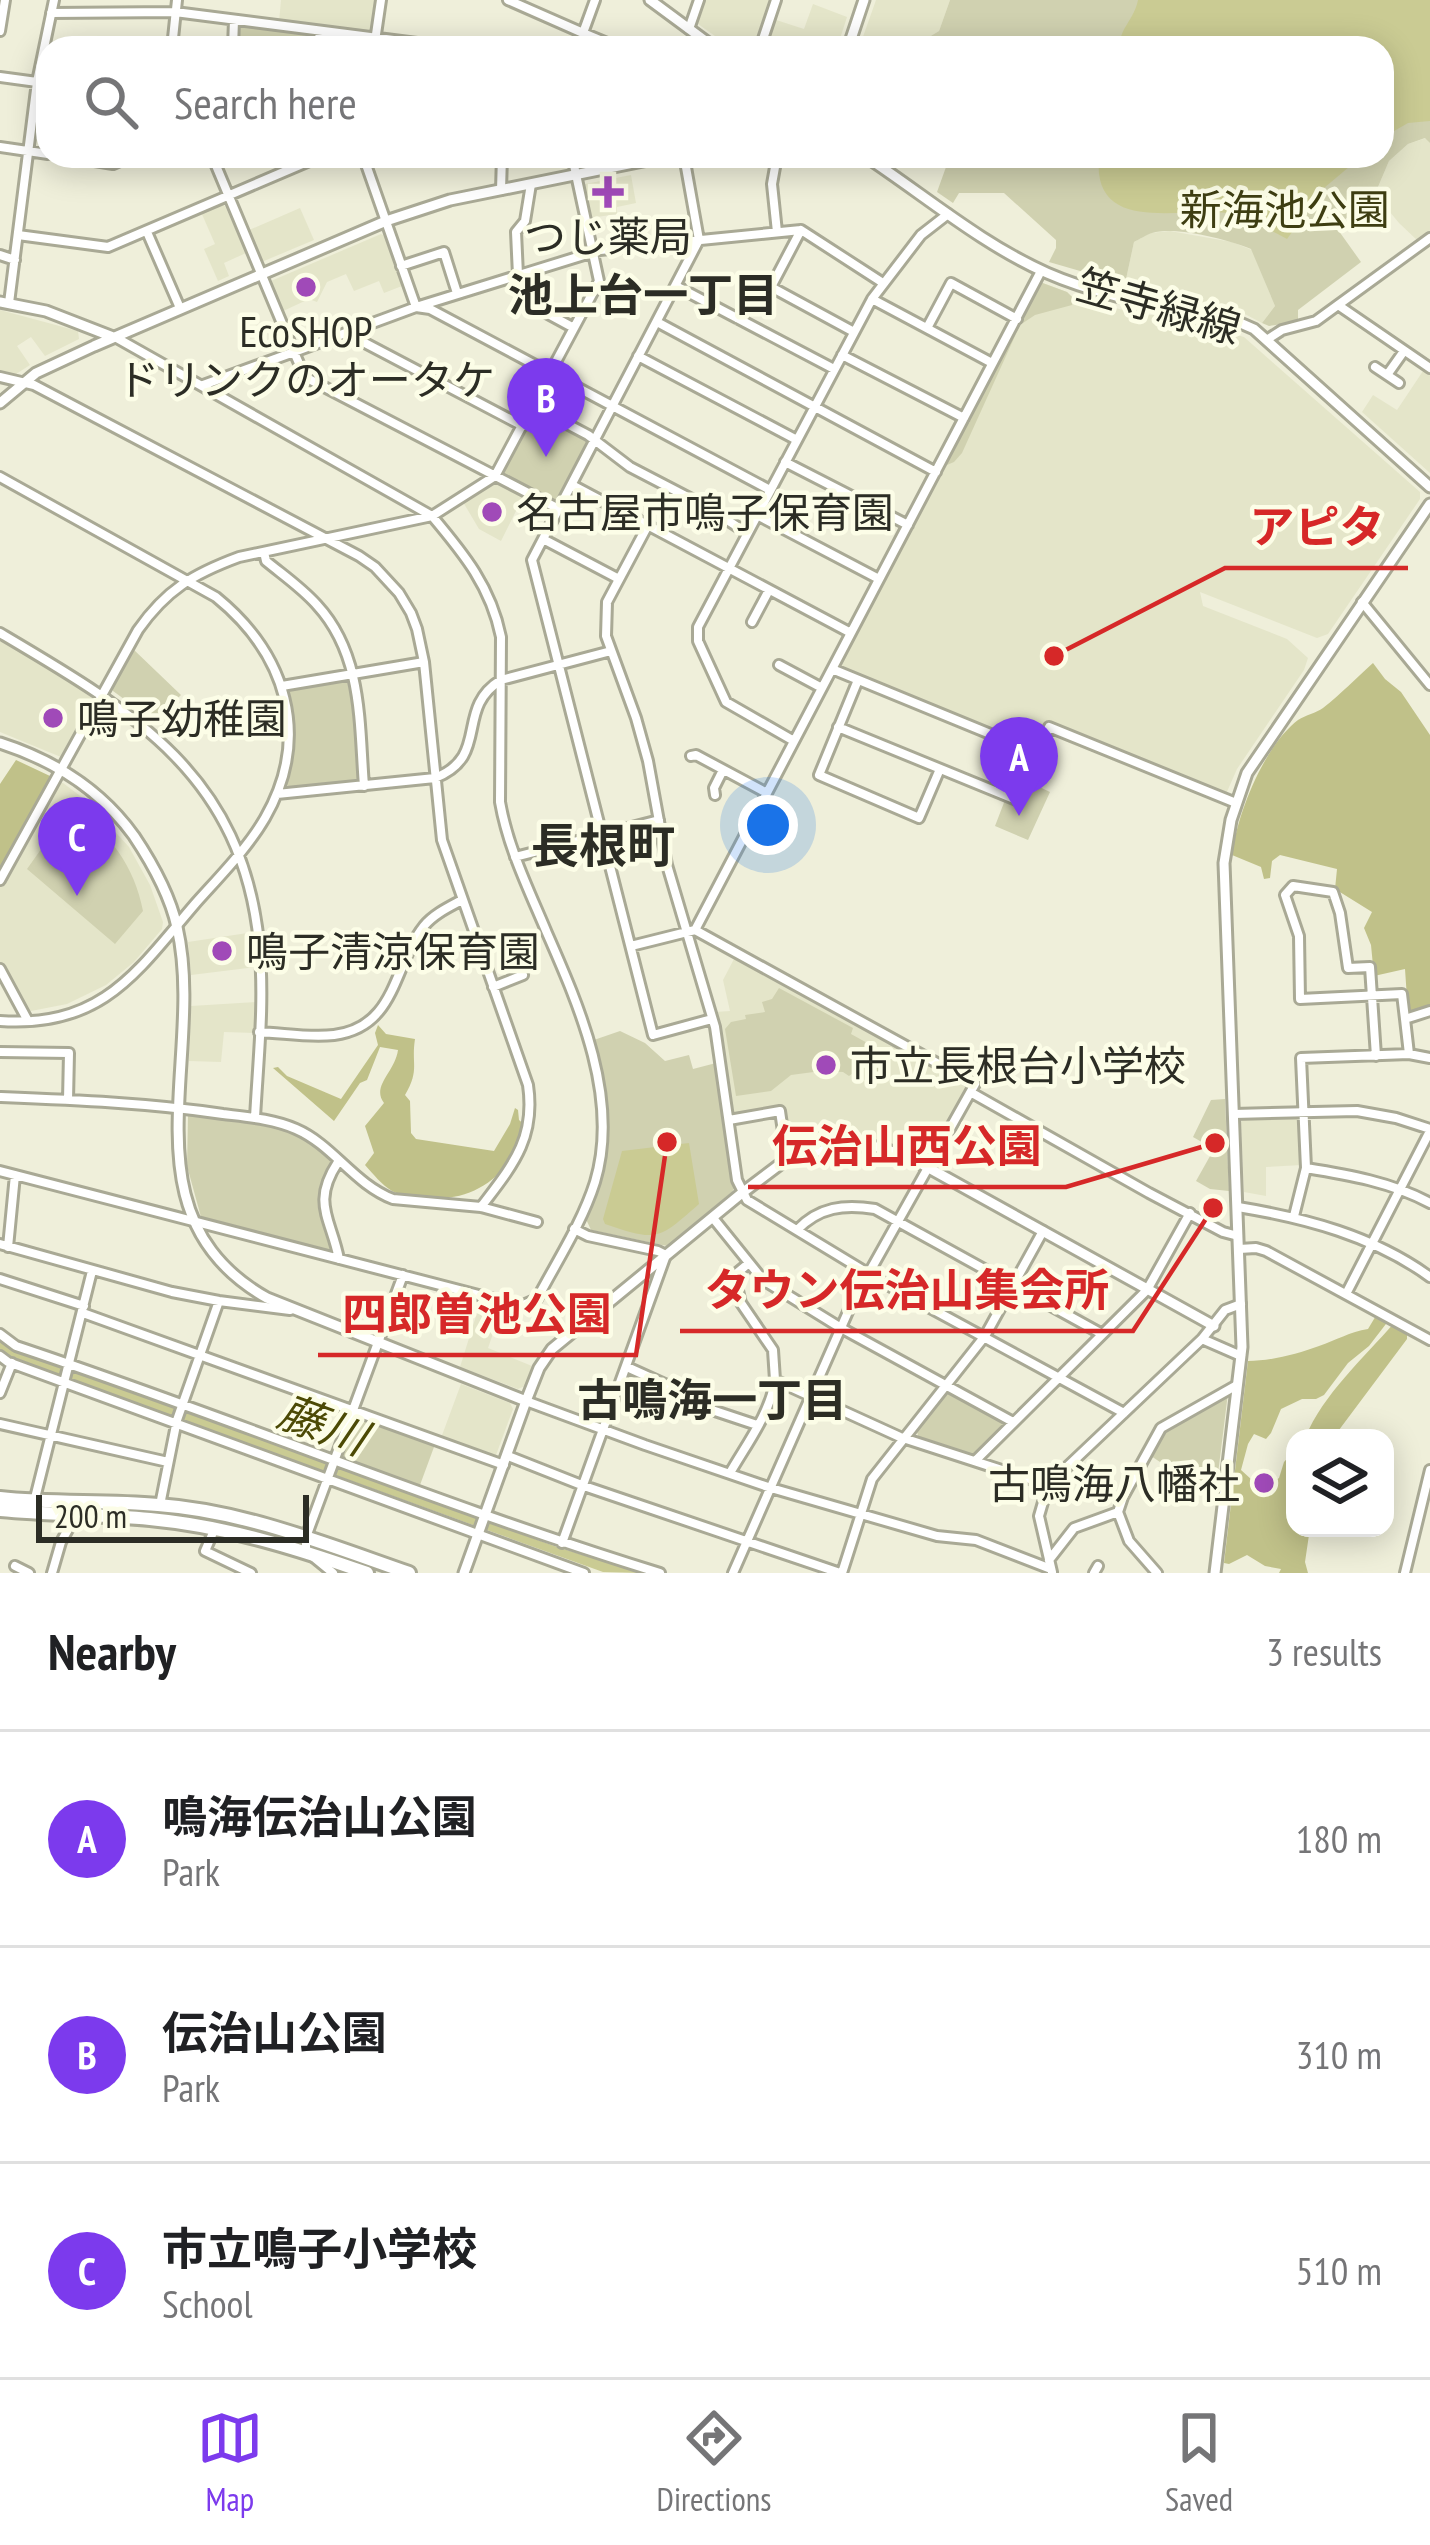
<!DOCTYPE html>
<meta charset="utf-8">
<style>
body{margin:0;font-family:"PT Sans Narrow","Noto Sans JP",sans-serif;background:#f2f2f2;color:#202124}
.controls{position:absolute;right:36px;bottom:36px;display:grid;overflow:hidden;border-radius:24px;box-shadow:0 6px 30px #0003}
.controls button{width:108px;height:108px;display:grid;place-items:center;padding:0;border:0;border-bottom:3px solid #e0e0e0;background:#fff;color:#202124;font:60px sans-serif}
.scale{position:absolute;left:36px;bottom:30px;width:273px;box-sizing:border-box;padding-left:12px;border:6px solid #2c2d25;border-top:0;font-size:33px;line-height:42px;white-space:nowrap;color:#2c2d25;-webkit-text-stroke:9px #fcfde7;paint-order:stroke}
.you{position:absolute;left:768px;top:825px;width:42px;height:42px;margin:-30px;border:9px solid #fff;border-radius:50%;background:#1a73e8;box-shadow:0 0 0 18px #1a73e833}
.badge{display:grid;place-items:center;width:78px;height:78px;border-radius:50%;background:#7c3aed;color:#fff;font-size:39px;font-weight:700}
.pin{position:absolute;translate:-50% -99px;filter:drop-shadow(0 3px 6px #0008)}
.pin::after{content:'';position:absolute;top:63px;width:42px;height:36px;background:inherit;clip-path:polygon(0 0,100% 0,50% 100%)}
.list{margin:0;padding:0;list-style:none}
h2{display:flex;justify-content:space-between;align-items:center;height:156px;margin:0;padding:0 48px;font-size:51px}
h2 small{font-size:39px;font-weight:400;color:#757577}
.list li{display:grid;grid-template-columns:78px 1fr auto;gap:36px;align-items:center;box-sizing:border-box;height:216px;padding:0 48px;border-top:3px solid #e0e0e0}
.list b{display:block;font-size:45px;white-space:nowrap}
.list p{margin:0;font-size:39px;white-space:nowrap;color:#757577}
.list em{font-size:39px;font-style:normal;color:#757577}
.icon{flex:none;width:66px;height:66px;fill:none;stroke:currentColor;stroke-width:2;stroke-linecap:round;stroke-linejoin:round}
.map{position:relative;flex:none;width:1430px;height:1573px;overflow:hidden}
.search{position:absolute;background:#fff;box-shadow:0 6px 30px #0003;left:36px;right:36px;top:36px;height:132px;display:flex;align-items:center;gap:30px;box-sizing:border-box;padding:0 42px;border-radius:36px;color:#757577;font-size:45px}
.sheet{height:804px;background:#fff}
nav{display:flex;justify-content:space-around;align-items:center;box-sizing:border-box;height:168px;border-top:3px solid #e0e0e0;background:#fff;font-size:33px;color:#757577}
nav a{display:grid;justify-items:center;gap:6px}
nav .on{color:#7c3aed}
.map>svg:first-child{display:block}
</style>
<div class="map">
<svg width="1430" height="1573" viewBox="0 0 1430 1573">
<rect width="100%" height="100%" fill="#efefda"/>
<path fill="#e4e5c9" d="M 281,0 L 377,0 L 373,29 L 367,33 L 279,22 Z
M 703,0 L 769,0 L 753,48 L 732,48 L 698,24 L 697,19 Z
M 876,0 L 950,0 L 939,31 L 924,40 L 921,48 L 859,48 Z
M 813,4 L 847,17 L 837,48 L 763,48 L 773,19 L 804,29 Z
M 1426,138 L 1430,143 L 1430,232 L 1418,241 L 1399,223 L 1375,194 L 1389,161 L 1408,144 Z
M 631,175 L 636,203 L 617,207 L 617,214 L 590,218 L 583,187 L 585,184 Z
M 221,204 L 225,206 L 246,253 L 224,263 L 229,276 L 218,281 L 204,249 L 215,244 L 201,212 Z
M 300,208 L 314,240 L 264,261 L 259,259 L 247,231 Z
M 1170,231 L 1232,242 L 1252,250 L 1275,306 L 1262,323 L 1239,311 L 1125,284 L 1134,242 L 1150,233 Z
M 381,234 L 385,236 L 402,286 L 384,293 L 379,281 L 354,291 L 346,274 L 327,282 L 317,302 L 309,299 L 281,312 L 270,284 L 271,281 Z
M 1040,282 L 1067,292 L 1074,298 L 1144,315 L 1163,315 L 1244,337 L 1420,492 L 1420,499 L 1328,634 L 1317,638 L 1200,592 L 1203,606 L 1287,639 L 1308,658 L 1304,670 L 1237,769 L 1226,794 L 1047,723 L 1038,746 L 1033,747 L 842,669 L 839,662 Z
M 0,310 L 78,331 L 79,339 L 45,356 L 31,337 L 17,346 L 30,365 L 13,376 L 0,375 Z
M 1425,368 L 1430,372 L 1430,473 L 1362,412 L 1373,395 L 1397,410 Z
M 496,483 L 523,497 L 501,541 L 479,529 L 463,502 Z
M 2,639 L 95,695 L 96,699 L 65,756 L 61,757 L 0,732 L 0,640 Z
M 59,783 L 63,783 L 87,801 L 129,847 L 150,885 L 163,922 L 162,929 L 134,962 L 106,985 L 67,1004 L 31,1011 L 26,1010 L 0,962 L 0,884 L 13,867 Z
M 254,932 L 257,967 L 191,975 L 188,942 Z
M 734,959 L 965,1085 L 967,1089 L 929,1158 L 924,1159 L 896,1146 L 864,1139 L 826,1141 L 794,1149 L 789,1147 L 783,1107 L 735,1115 L 731,1112 L 715,1012 L 730,1011 L 723,980 Z
M 257,1002 L 255,1033 L 224,1032 L 221,1062 L 189,1061 L 191,1006 Z
M 1296,1117 L 1300,1121 L 1302,1165 L 1266,1167 L 1266,1196 L 1244,1192 L 1241,1122 L 1245,1118 Z
M 481,1300 L 503,1305 L 488,1348 L 532,1366 L 525,1386 L 518,1389 L 460,1367 Z
M 461,1384 L 510,1403 L 513,1409 L 496,1455 L 492,1457 L 441,1438 Z"/>
<path fill="#d0d1b0" d="M 950,0 L 1430,0 L 1430,143 L 1425,138 L 1408,144 L 1389,161 L 1375,194 L 1336,227 L 1361,262 L 1298,310 L 1298,322 L 1269,326 L 1262,323 L 1275,306 L 1251,249 C 1228,240 1177,226 1152,233 C 1148,234 1138,240 1134,242 L 1125,284 L 1049,262 L 1056,248 L 1056,240 L 1004,193 L 959,193 L 953,203 L 937,192 L 950,156 L 1382,156 L 1382,48 L 921,48 L 924,40 L 939,31 Z
M 240,24 L 313,33 L 316,37 L 314,48 L 235,48 L 236,27 Z
M 1040,282 L 1067,292 L 1073,298 L 1072,305 L 1035,315 L 1020,325 L 962,453 L 954,462 L 942,467 Z
M 538,411 L 587,438 L 589,442 L 558,501 L 553,502 L 504,475 L 503,471 L 533,413 Z
M 133,649 L 181,695 L 154,721 L 113,691 L 112,687 Z
M 347,678 L 351,681 L 360,779 L 358,783 L 291,789 L 286,784 L 294,740 L 288,693 L 291,688 Z
M 1031,783 L 1050,792 L 1028,840 L 995,826 L 1005,800 L 1021,806 Z
M 69,810 C 109,828 135,868 143,911 L 115,944 L 27,869 Z
M 779,988 L 853,1028 L 851,1034 L 889,1055 L 873,1085 L 853,1073 L 849,1076 L 843,1072 L 821,1071 L 791,1075 L 771,1091 L 736,1096 L 725,1029 L 731,1022 L 746,1019 L 745,1015 L 765,1012 L 762,1002 L 772,999 Z
M 620,1031 L 645,1043 L 665,1061 L 689,1055 L 693,1069 L 716,1063 L 735,1187 L 732,1192 L 667,1246 L 591,1230 L 585,1217 C 611,1152 614,1107 591,1041 Z
M 1225,1099 L 1229,1191 L 1210,1189 L 1196,1181 L 1214,1149 L 1193,1137 L 1211,1100 Z
M 191,1113 L 287,1130 L 306,1140 L 331,1160 C 320,1200 313,1205 332,1246 L 327,1252 L 201,1217 L 187,1166 L 188,1116 Z
M 948,1392 L 952,1392 L 1004,1421 L 1005,1425 L 975,1456 L 919,1439 L 917,1432 Z
M 1228,1393 L 1215,1498 L 1193,1483 L 1184,1484 L 1178,1474 L 1148,1454 L 1164,1429 Z
M 357,1416 L 432,1443 L 434,1447 L 420,1485 L 416,1487 L 341,1460 L 340,1456 L 353,1417 Z"/>
<path fill="#c0c189" d="M 1373,663 L 1385,679 L 1401,692 L 1430,735 L 1430,1007 L 1408,1013 L 1405,969 L 1374,976 L 1371,945 L 1364,928 L 1372,912 L 1335,889 L 1337,869 L 1280,855 L 1272,861 L 1270,878 L 1264,879 L 1261,867 L 1232,855 C 1237,814 1264,746 1298,720 C 1306,715 1316,713 1323,708 C 1341,694 1356,678 1373,663 Z
M 16,760 L 50,776 L 51,781 L 0,873 L 0,784 Z
M 378,1025 L 386,1034 L 415,1039 C 411,1065 420,1069 405,1095 L 410,1101 L 411,1133 L 416,1139 L 494,1151 L 510,1124 L 515,1108 L 518,1110 L 519,1120 L 526,1126 C 513,1172 477,1202 429,1198 C 417,1196 403,1197 392,1191 C 382,1185 373,1174 365,1165 L 374,1153 L 365,1126 L 384,1103 C 371,1086 395,1072 398,1050 L 380,1047 L 367,1080 L 360,1083 L 334,1121 L 273,1068 L 278,1067 L 287,1076 L 341,1099 L 378,1045 L 375,1033 Z
M 1377,1314 L 1389,1320 L 1369,1346 L 1348,1363 L 1324,1395 L 1316,1399 L 1302,1399 L 1281,1409 L 1271,1433 L 1266,1439 L 1254,1434 L 1248,1444 L 1241,1470 L 1262,1489 L 1279,1478 L 1284,1462 L 1295,1450 L 1295,1528 L 1310,1528 L 1305,1562 L 1308,1573 L 1279,1573 L 1281,1569 L 1265,1566 L 1247,1555 L 1229,1564 L 1224,1563 L 1248,1361 C 1271,1361 1297,1354 1319,1346 C 1336,1340 1350,1332 1368,1329 Z
M 1394,1323 L 1407,1330 L 1407,1339 L 1333,1438 L 1305,1438 C 1324,1393 1363,1359 1394,1323 Z"/>
<path fill="#cacb93" d="M 1138,0 L 1430,0 L 1430,121 L 1408,123 L 1382,138 L 1382,48 L 1119,48 C 1120,27 1134,20 1138,0 Z
M 1099,156 L 1362,156 L 1324,188 L 1287,239 C 1271,231 1252,218 1234,214 C 1188,204 1091,239 1099,156 Z
M 689,1143 L 699,1204 C 658,1240 658,1242 605,1224 L 603,1219 L 622,1151 Z
M 0,1340 L 15,1350 L 557,1547 L 641,1573 L 603,1572 L 61,1376 L 12,1357 L 0,1349 Z"/>
<g fill="none" stroke-linecap="round" stroke-linejoin="round">
<g stroke="#a9a995" stroke-width="14">
<path id="minor" d="M 508,0 L 583,33 L 595,0
M 51,13 L 175,12 L 456,48
M 689,29 L 699,0
M 0,31 L 5,0
M 172,48 L 177,0
M 233,48 L 234,20
M 318,48 L 320,31
M 374,48 L 381,0
M 577,48 L 583,33 L 619,48
M 760,48 L 776,0
M 0,77 L 37,82 L 9,303
M 48,84 L 37,82 L 54,0
M 0,147 L 48,154
M 64,156 L 113,164 L 131,156
M 212,156 L 294,352 L 416,307 L 600,250 L 801,230 L 883,283
M 363,156 L 416,307 L 430,309 L 770,490
M 684,156 L 699,240 L 532,560 L 653,1035 L 712,1019
M 531,184 L 525,221 L 516,232 L 518,275 L 526,302 L 574,328
M 501,190 L 502,156
M 147,232 L 180,308
M 777,232 L 772,184 L 777,156
M 18,235 L 108,247 L 321,156
M 0,255 L 15,260
M 401,266 L 444,252 L 457,293
M 676,286 L 834,369
M 771,287 L 854,332
M 872,299 L 992,363
M 1338,305 L 1430,368
M 737,318 L 771,287 L 801,230
M 657,322 L 936,472
M 927,328 L 951,283 L 1017,319
M 346,333 L 523,426
M 1268,339 L 1282,330 L 1316,321 L 1430,238
M 842,355 L 964,418
M 638,356 L 797,440
M 1375,367 L 1399,383
M 1387,375 L 1404,351
M 0,377 L 34,385 L 359,556 L 375,567 L 399,593 L 411,613 L 417,629 L 424,662 L 442,840 L 528,1085 C 536,1139 512,1166 481,1207
M 203,385 L 294,352 L 305,377 L 559,509
M 533,406 L 588,435 L 630,467 L 707,507 L 747,533
M 785,462 L 908,525
M 0,477 L 216,597 C 286,654 312,736 265,818 C 247,849 219,877 195,904 C 136,973 102,1028 0,1021
M 572,485 L 851,633
M 757,515 L 879,579
M 648,525 L 607,602 L 606,636 L 636,718 L 648,761 L 667,865 L 715,1027 L 737,1180 L 747,1200 L 884,1283 L 1124,1413
M 543,539 L 619,579
M 264,552 L 266,561 C 283,575 302,588 317,605 C 363,655 359,723 364,786
M 1362,602 L 1430,685
M 752,622 L 769,590
M 0,633 C 132,711 242,774 259,943 C 265,1001 258,1061 255,1118
M 779,665 L 822,688
M 832,669 L 1039,754
M 858,680 L 819,775 L 919,818 L 940,769
M 282,686 L 424,662
M 838,727 L 1019,801 L 1049,727 L 1236,803
M 794,741 L 726,702 L 698,641 L 698,627 L 872,299 L 921,235 L 948,214
M 691,756 L 696,755 L 767,793
M 277,794 L 435,778 C 491,756 454,709 501,680 L 611,651
M 715,795 L 714,788 L 723,770
M 515,857 L 659,820
M 0,880 L 138,630 C 166,590 193,574 239,557 L 432,516 L 495,476 L 599,281 L 572,156
M 695,930 L 1041,271
M 631,946 L 695,930 L 975,1084 L 851,1305 L 733,1573
M 0,969 L 28,1021
M 493,987 L 523,975
M 259,1032 C 284,1033 309,1038 334,1035 C 397,1027 393,965 424,926 C 434,914 449,907 462,900
M 0,1052 L 69,1053 L 68,1100
M 1409,1054 L 1405,1019 L 1430,1011
M 1376,1056 L 1370,967 L 1348,968 L 1340,913 L 1333,892 L 1293,886 L 1285,895 L 1299,936 L 1300,999 L 1402,994 L 1405,1019
M 972,1093 L 1149,1193 L 1223,1232 L 1238,1236
M 0,1097 C 74,1100 149,1103 223,1114 C 247,1117 273,1119 296,1129 C 333,1145 354,1184 393,1199 L 481,1207 L 537,1222
M 1234,1114 L 1357,1111 L 1396,1118 L 1430,1129
M 729,1120 L 780,1111 L 787,1159
M 338,1162 C 311,1203 331,1218 339,1259
M 1306,1168 C 1349,1175 1391,1182 1430,1203
M 0,1171 L 521,1306 L 537,1299 C 557,1261 582,1223 595,1182 C 620,1100 580,1008 547,933 C 529,890 508,848 500,802 L 501,637 C 491,587 464,554 432,516 L 115,337
M 1238,1207 C 1305,1218 1374,1236 1430,1277
M 1294,1216 L 1306,1168 L 1301,1058 L 1409,1054 L 1430,1058
M 713,1218 L 763,1280 L 841,1328 L 1013,1422
M 797,1230 C 819,1207 844,1204 875,1209 L 1102,1334
M 0,1244 L 172,1292 L 219,1301 L 290,1310
M 8,1247 L 15,1175
M 1239,1249 L 1256,1248 L 1266,1251 L 1430,1340
M 749,1263 L 737,1273 L 736,1282 L 741,1303 L 773,1350 L 775,1380 L 900,1437 L 1048,1485
M 0,1279 L 84,1306
M 1346,1294 L 1430,1131
M 83,1313 L 504,1465
M 0,1334 L 16,1346 C 232,1418 442,1506 660,1573
M 1202,1339 L 1241,1356
M 0,1356 L 8,1362 L 584,1573
M 627,1367 L 691,1396 L 700,1406 L 757,1425
M 0,1393 L 12,1363
M 526,1401 L 645,1445 L 771,1488 L 937,1536 L 976,1540 L 1051,1569
M 0,1424 L 168,1462
M 508,1456 L 584,1486 L 840,1573
M 975,1461 L 1147,1290 L 1190,1213
M 730,1473 C 746,1445 771,1412 775,1380
M 34,1502 L 92,1271
M 160,1505 L 177,1420 L 219,1301
M 215,1528 L 205,1551 L 251,1573
M 562,1543 L 666,1255 L 658,1251 L 588,1236 L 574,1229
M 1049,1560 L 1074,1528 L 1118,1512
M 15,1566 L 29,1573
M 1052,1572 L 1039,1516 L 1048,1485 L 1202,1339 L 1225,1310 L 1241,1304
M 52,1573 L 61,1542 L 76,1515
M 333,1573 L 306,1551 L 306,1537 L 403,1275
M 842,1573 L 872,1479 L 985,1336 L 1043,1231
M 1094,1573 L 1098,1566
M 1157,1573 L 1129,1541 L 1118,1512 L 1123,1497 L 1161,1428 L 1237,1385
M 1405,1573 L 1430,1470"/>
</g>
<g stroke="#a9a995" stroke-width="15">
<path id="tertiary" d="M 650,0 L 715,48
M 848,48 L 864,0
M 865,156 C 924,195 983,245 1047,273 C 1106,299 1175,308 1238,322 L 1254,329 L 1430,487
M 0,302 L 46,311 L 113,337
M 0,403 L 36,373 L 94,346 L 386,221 L 450,200 L 668,156
M 0,743 C 53,760 101,790 134,836 C 152,863 170,895 177,927 C 207,1057 120,1215 267,1298 L 526,1401 L 464,1573
M 526,1401 L 539,1368 L 552,1349 L 742,1193 L 787,1159 L 844,1145 L 878,1147 L 909,1157 L 1214,1326
M 1215,1573 L 1242,1347 L 1224,863 L 1231,820 L 1247,773 L 1430,504"/>
</g>
<g stroke="#a9a995" stroke-width="18">
<path id="primary" d="M 0,1498 C 53,1504 105,1500 158,1505 C 244,1511 328,1545 409,1573
M 0,1510 C 50,1515 100,1514 150,1519 C 225,1526 296,1548 367,1573"/>
</g>
<use href="#minor" stroke="#fff" stroke-width="8"/>
<use href="#tertiary" stroke="#fff" stroke-width="9"/>
<use href="#primary" stroke="#fff" stroke-width="12"/>
</g>
<g fill="#a04ab8" stroke="#fcfde7" stroke-width="4.5">
<path d="M602 174h12v12h12v12h-12v12h-12v-12h-12v-12h12z"/>
<circle cx="306" cy="287" r="12"/>
<circle cx="492" cy="512" r="12"/>
<circle cx="53" cy="718" r="12"/>
<circle cx="222" cy="951" r="12"/>
<circle cx="826" cy="1065" r="12"/>
<circle cx="1264" cy="1483" r="12"/>
</g>
<g text-anchor="middle" dominant-baseline="central" stroke-width="9" stroke-linejoin="round" paint-order="stroke">
<g font-size="42" fill="#3e3e12" stroke="#fcfde7">
<text x="1285" y="209">新海池公園</text>
</g>
<g font-size="42" fill="#2c2d25" stroke="#fcfde7" text-anchor="start">
<text x="608" y="236" text-anchor="middle">つじ薬局</text>
<text x="306" y="331" text-anchor="middle">EcoSHOP<tspan x="306" dy="48">ドリンクのオータケ</tspan></text>
<text x="516" y="512">名古屋市鳴子保育園</text>
<text x="77" y="718">鳴子幼稚園</text>
<text x="246" y="951">鳴子清涼保育園</text>
<text x="850" y="1065">市立長根台小学校</text>
<text x="1240" y="1483" text-anchor="end">古鳴海八幡社</text>
</g>
<g font-size="42" fill="#2c2d25" stroke="#fcfde7">
<text transform="translate(1159 306) rotate(16)">笠寺緑線</text>
</g>
<g font-size="45" font-weight="bold" fill="#2c2d25" stroke="#fcfde7">
<text x="643" y="294">池上台一丁目</text>
<text x="712" y="1399">古鳴海一丁目</text>
</g>
<g font-size="45" font-style="italic" fill="#4c4a05" stroke="#fcfde7">
<text transform="translate(323 1424) rotate(20)">藤川</text>
</g>
<g font-size="48" font-weight="bold" fill="#2c2d25" stroke="#fcfde7">
<text x="603" y="845">長根町</text>
</g>
</g>
<path fill="none" stroke="#d62828" stroke-width="4.5" d="M1054 656L1225 568H1408M1215 1143L1066 1187H748M1213 1208L1133 1331H680M667 1142L636 1355H318"/>
<g fill="#d62828" stroke="#fcfde7" stroke-width="4.5">
<circle cx="1054" cy="656" r="12"/>
<circle cx="1215" cy="1143" r="12"/>
<circle cx="1213" cy="1208" r="12"/>
<circle cx="667" cy="1142" r="12"/>
</g>
<g font-size="45" text-anchor="middle" font-weight="bold" fill="#d62828" stroke="#fcfde7" stroke-width="9" stroke-linejoin="round" paint-order="stroke">
<text x="1317" y="543">アピタ</text>
<text x="907" y="1162">伝治山西公園</text>
<text x="907" y="1306">タウン伝治山集会所</text>
<text x="477" y="1330">四郎曽池公園</text>
</g>
</svg>
<div class="controls">
<button><svg class="icon" aria-label="layers" viewBox="0 0 24 24"><path d="M12 4l9 5-9 5-9-5zM3 14l9 5 9-5"/></svg></button>
</div>
<div class="scale">200 m</div>
<div class="you"></div>
<div class="pin badge" style="left:1019px;top:816px">A</div>
<div class="pin badge" style="left:546px;top:457px">B</div>
<div class="pin badge" style="left:77px;top:896px">C</div>
<div class="search"><svg class="icon" aria-label="search" viewBox="0 0 24 24"><circle cx="10" cy="10" r="6"/><path d="M15 15l6 6"/></svg>Search here</div>
</div>
<section class="sheet">
<h2>Nearby<small>3 results</small></h2>
<ul class="list">
<li><span class="badge">A</span><div><b>鳴海伝治山公園</b><p>Park</p></div><em>180 m</em></li>
<li><span class="badge">B</span><div><b>伝治山公園</b><p>Park</p></div><em>310 m</em></li>
<li><span class="badge">C</span><div><b>市立鳴子小学校</b><p>School</p></div><em>510 m</em></li>
</ul>
</section>
<nav>
<a class="on"><svg class="icon" aria-label="map" viewBox="0 0 24 24"><path d="M3 6l6-2 6 2 6-2v14l-6 2-6-2-6 2zM9 4v14M15 6v14"/></svg>Map</a>
<a><svg class="icon" aria-label="directions" viewBox="0 0 24 24"><path d="M12 3l9 9-9 9-9-9zM9 14v-3h6M13 9l2 2-2 2"/></svg>Directions</a>
<a><svg class="icon" aria-label="saved" viewBox="0 0 24 24"><path d="M7 4h10v16l-5-4-5 4z"/></svg>Saved</a>
</nav>
